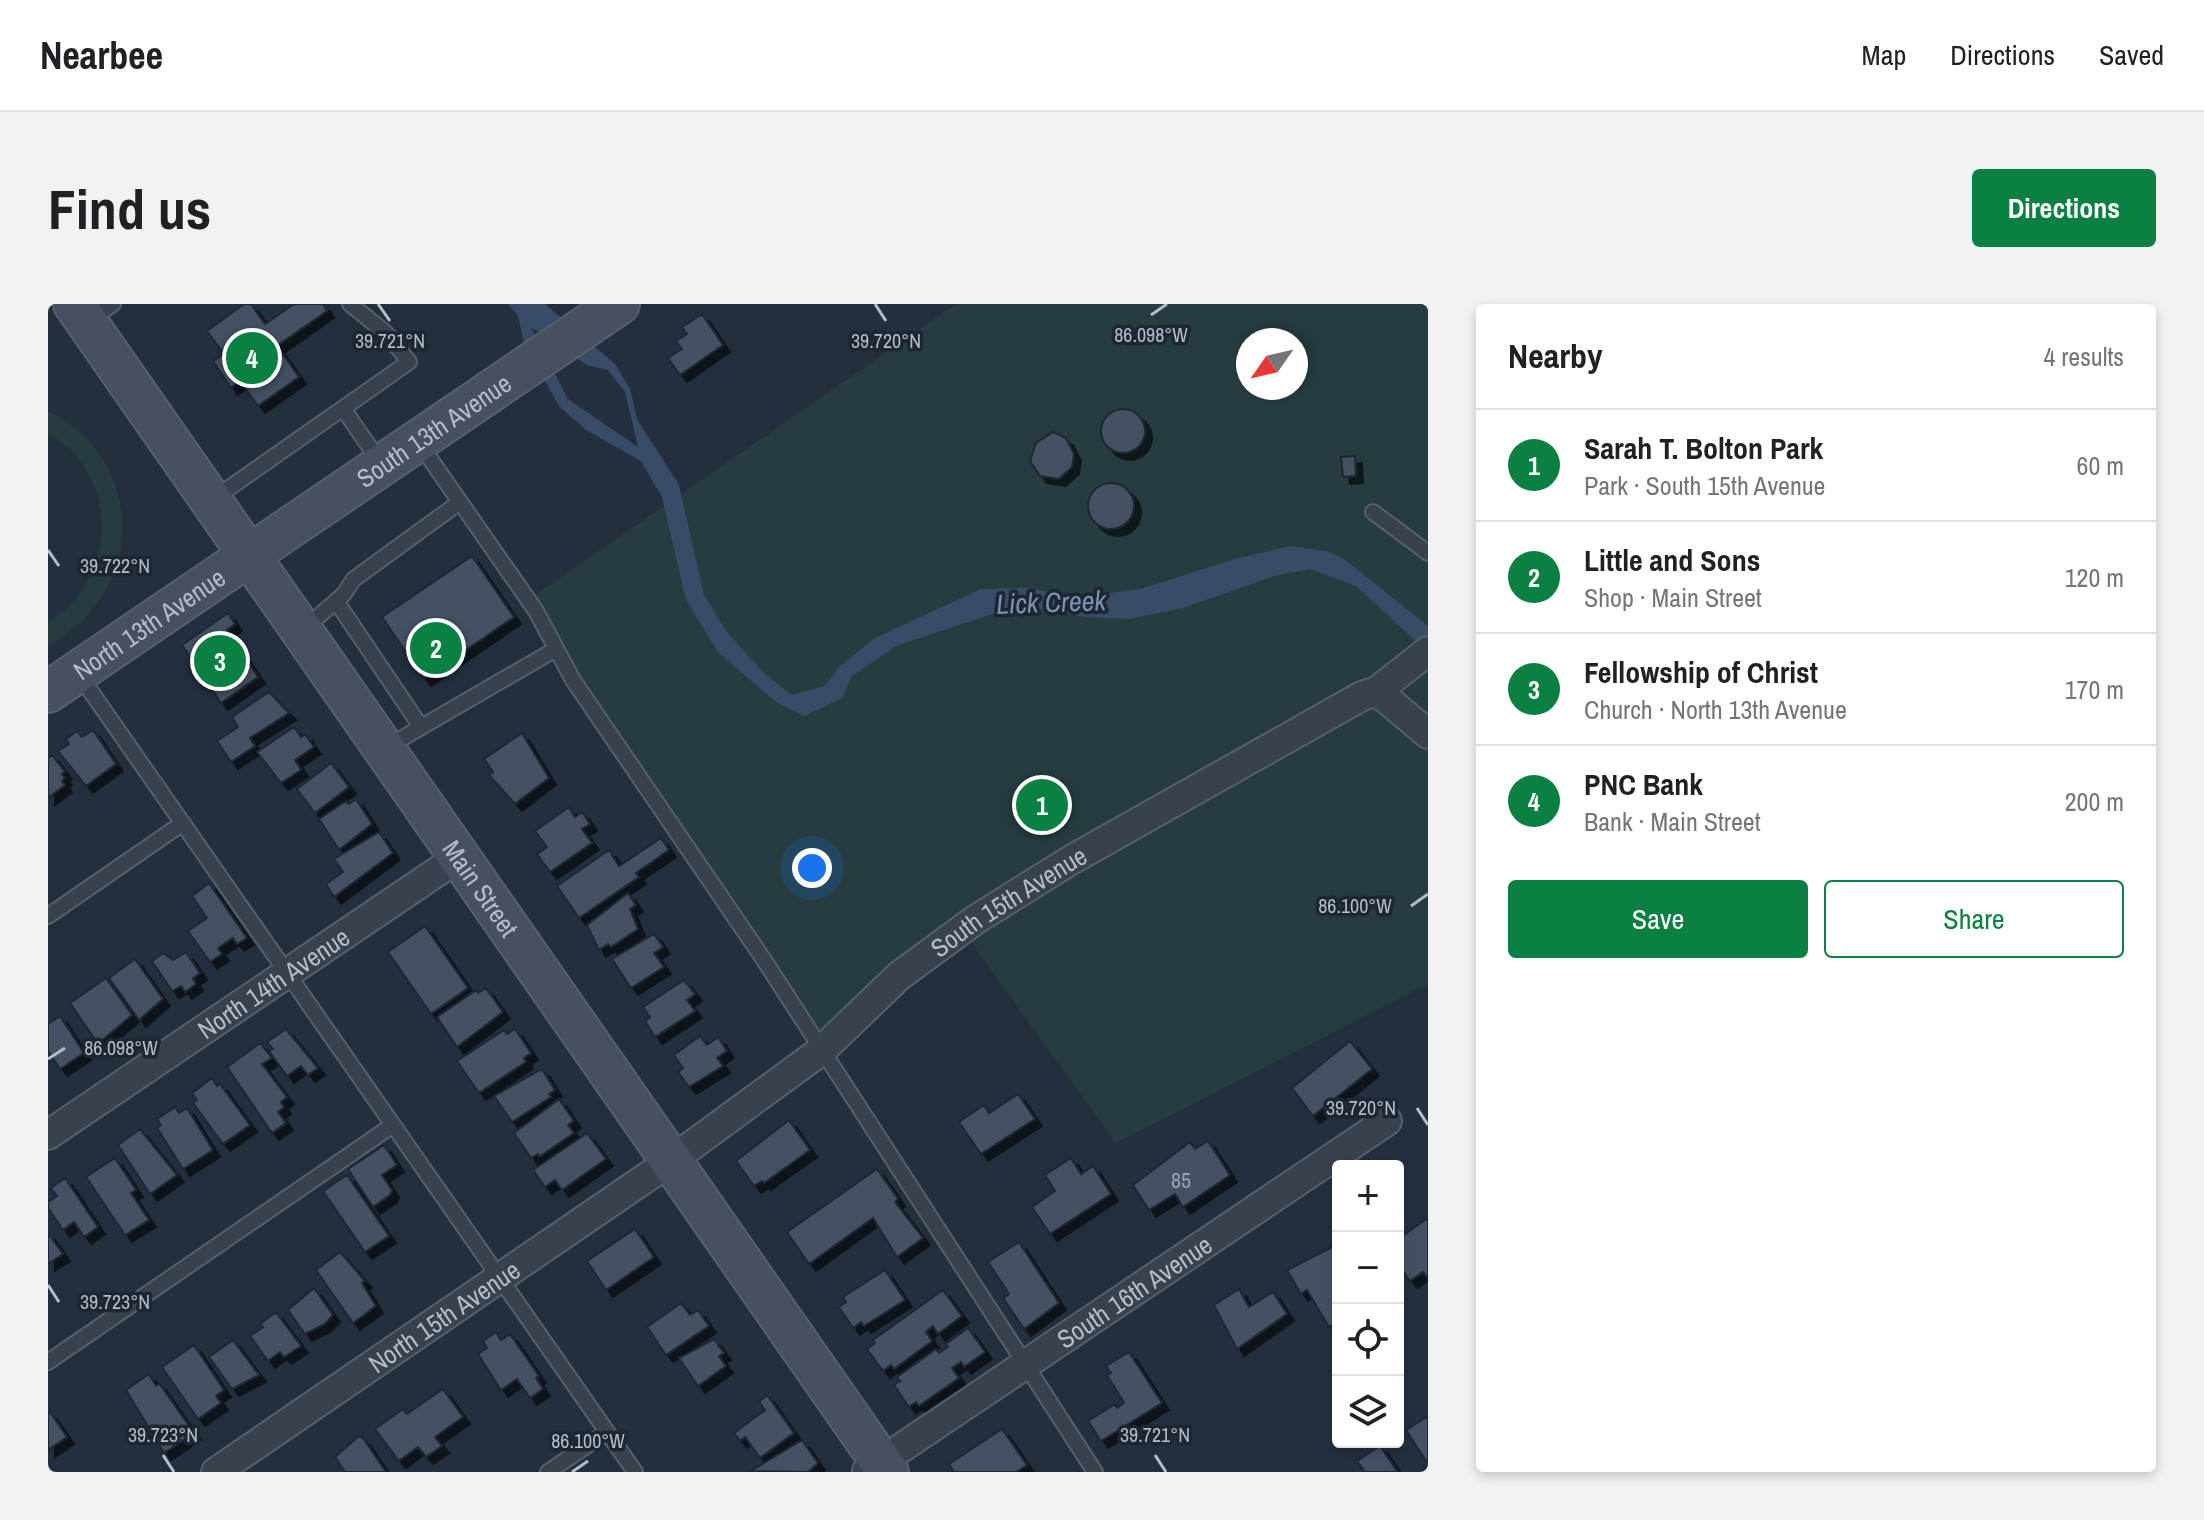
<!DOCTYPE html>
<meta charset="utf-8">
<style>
body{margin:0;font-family:"Archivo Narrow",sans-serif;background:#f2f2f2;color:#202124}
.controls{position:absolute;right:24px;bottom:24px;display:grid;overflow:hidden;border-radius:8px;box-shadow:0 4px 12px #0003}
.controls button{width:72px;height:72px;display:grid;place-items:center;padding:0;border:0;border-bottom:2px solid #e0e0e0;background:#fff;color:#202124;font:40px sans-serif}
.compass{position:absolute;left:1188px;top:24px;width:72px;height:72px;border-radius:50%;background:#fff;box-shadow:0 4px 12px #0003;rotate:236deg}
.you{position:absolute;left:764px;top:564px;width:28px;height:28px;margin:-20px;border:6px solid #fff;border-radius:50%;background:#1a73e8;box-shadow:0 0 0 12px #1a73e833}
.badge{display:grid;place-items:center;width:52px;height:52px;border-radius:50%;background:#0b8043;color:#fff;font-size:26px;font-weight:700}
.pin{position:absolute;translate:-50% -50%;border:4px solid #fff;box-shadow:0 2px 8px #0006}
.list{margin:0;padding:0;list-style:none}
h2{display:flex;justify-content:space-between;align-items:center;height:104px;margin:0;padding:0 32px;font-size:34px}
h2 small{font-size:26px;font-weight:400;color:#757577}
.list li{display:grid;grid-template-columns:52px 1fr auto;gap:24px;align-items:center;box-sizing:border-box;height:112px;padding:0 32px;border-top:2px solid #e0e0e0}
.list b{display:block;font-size:30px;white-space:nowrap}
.list p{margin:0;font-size:26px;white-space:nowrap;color:#757577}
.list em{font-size:26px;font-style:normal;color:#757577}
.actions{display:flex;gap:16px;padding:24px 32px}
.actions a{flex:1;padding:18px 0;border:2px solid #0b8043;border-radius:8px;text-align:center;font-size:28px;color:#0b8043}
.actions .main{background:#0b8043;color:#fff}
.icon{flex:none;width:44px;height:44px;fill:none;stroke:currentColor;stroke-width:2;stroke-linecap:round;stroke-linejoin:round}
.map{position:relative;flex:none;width:1380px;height:1168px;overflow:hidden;border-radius:8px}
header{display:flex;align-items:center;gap:48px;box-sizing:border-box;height:112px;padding:0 40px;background:#fff;border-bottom:2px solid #e0e0e0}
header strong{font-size:38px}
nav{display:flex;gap:44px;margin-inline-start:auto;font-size:28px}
.intro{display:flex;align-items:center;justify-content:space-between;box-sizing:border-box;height:192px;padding:0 48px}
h1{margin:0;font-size:56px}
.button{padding:20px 36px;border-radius:8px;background:#0b8043;color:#fff;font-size:28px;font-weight:700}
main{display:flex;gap:48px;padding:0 48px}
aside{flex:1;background:#fff;border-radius:8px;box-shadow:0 4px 12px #0003}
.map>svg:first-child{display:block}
</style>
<header>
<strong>Nearbee</strong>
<nav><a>Map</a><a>Directions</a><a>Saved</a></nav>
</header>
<div class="intro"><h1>Find us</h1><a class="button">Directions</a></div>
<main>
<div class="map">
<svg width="1380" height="1168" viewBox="0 0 1380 1168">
<defs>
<filter id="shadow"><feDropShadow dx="7" dy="7" stdDeviation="0" flood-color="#0009"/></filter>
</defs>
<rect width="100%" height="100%" fill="#242f3e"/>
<path fill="#263c3f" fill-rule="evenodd" d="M 908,0 L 1380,0 L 1380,680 L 1068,839 L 914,626 L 774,746 L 480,296 ZM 1200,36 L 1248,36 L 1248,84 L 1200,84 Z
M 0,107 C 101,157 97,290 0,342 L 0,318 C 71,276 73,171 0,129 Z"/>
<path fill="#394c67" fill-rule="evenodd" d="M 460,0 L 497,0 L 567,60 L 582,85 L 589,115 L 631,181 L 656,291 L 679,328 L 716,369 L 744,391 L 777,382 L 791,363 L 827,334 L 933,285 L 980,284 L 1029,293 L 1093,285 L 1187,255 L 1242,242 L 1278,247 L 1295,254 L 1380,322 L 1380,348 L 1308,282 L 1262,265 L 1226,272 L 1135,304 L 1081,315 L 1037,313 L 992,305 L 944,310 L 850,341 L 804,372 L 794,394 L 757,412 L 729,399 L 670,348 L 638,296 L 614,193 L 593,157 L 538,126 L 511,102 L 476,39 L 470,12 ZM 483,23 L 539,61 L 560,66 L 577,88 L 590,143 L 520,95 Z"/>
<path fill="#455162" stroke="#1f2835" stroke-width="2" filter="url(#shadow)" d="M 196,0 L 203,0 L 217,20 L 246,0 L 275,0 L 279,7 L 229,42 L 251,73 L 210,102 L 192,77 L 183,84 L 165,57 L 176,50 L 159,27 Z
M 654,10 L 675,41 L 632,71 L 620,54 L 634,45 L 628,37 L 639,30 L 634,23 Z
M1053 127a22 22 0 1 1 44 0a22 22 0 1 1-44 0Z
M 1005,128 L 1018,134 L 1026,150 L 1024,163 L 1011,175 L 992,172 L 982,157 L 988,139 Z
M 1307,152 L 1308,172 L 1295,173 L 1293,153 Z
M1040 202a23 23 0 1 1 46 0a23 23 0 1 1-46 0Z
M 424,252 L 466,313 L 376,375 L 334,313 Z
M 180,309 L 187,320 L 179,326 L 210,373 L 173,399 L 134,341 Z
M 221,388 L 241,409 L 202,434 L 207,442 L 183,458 L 169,437 L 190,423 L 184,413 Z
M 246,423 L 253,433 L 257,430 L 266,443 L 247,456 L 253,466 L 233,479 L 209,448 Z
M 45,426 L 68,460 L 38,482 L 10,447 L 21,440 L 18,435 L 29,427 L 34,433 Z
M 474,429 L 501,474 L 467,500 L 441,471 L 445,468 L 436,455 Z
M 4,451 L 17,468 L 14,470 L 17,474 L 14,477 L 17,481 L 0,494 L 0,454 Z
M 283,459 L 301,483 L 267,509 L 249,485 Z
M 308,495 L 324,520 L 291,546 L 271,515 L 298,497 L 301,500 Z
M 521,503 L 527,513 L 534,508 L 542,520 L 534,525 L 544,539 L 502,568 L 489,550 L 499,543 L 487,527 Z
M 331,528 L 345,549 L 286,593 L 278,580 L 295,568 L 286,555 Z
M 613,534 L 621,546 L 588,569 L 591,573 L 531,614 L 509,582 L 561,546 L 571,562 Z
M 161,579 L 199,634 L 189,640 L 185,634 L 170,644 L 174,650 L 162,658 L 140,627 L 159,614 L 144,592 Z
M 580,589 L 588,601 L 582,605 L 590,625 L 563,643 L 560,640 L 551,646 L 539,621 Z
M 377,622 L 420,684 L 383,710 L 340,648 Z
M 606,630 L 615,643 L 606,649 L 616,663 L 583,684 L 564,655 Z
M 138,648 L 152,669 L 145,674 L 148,680 L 137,688 L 133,682 L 124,687 L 104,657 L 115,649 L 125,656 Z
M 87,655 L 115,695 L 91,716 L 61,674 Z
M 58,674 L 84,711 L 50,740 L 22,699 Z
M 636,676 L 647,690 L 639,696 L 647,707 L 607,733 L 597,717 L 602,713 L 595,703 Z
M 438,684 L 455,708 L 409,743 L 389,713 L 428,686 L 430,689 Z
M 12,712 L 36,749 L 12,765 L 0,747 L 0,720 Z
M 238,725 L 270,764 L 260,771 L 253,762 L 239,772 L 221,747 L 225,745 L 219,738 Z
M 467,725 L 483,749 L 476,754 L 478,758 L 431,789 L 409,757 L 456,726 L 459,730 Z
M 652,732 L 659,741 L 670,733 L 679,747 L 669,754 L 675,762 L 641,783 L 630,768 L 635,764 L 626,751 Z
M 1302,737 L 1324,765 L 1265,812 L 1244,784 Z
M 212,739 L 224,754 L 214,760 L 239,793 L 233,798 L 236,803 L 230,808 L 238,819 L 224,829 L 179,763 Z
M 494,765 L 507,786 L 501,790 L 503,793 L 464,818 L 446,792 Z
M 164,774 L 169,782 L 172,780 L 202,821 L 175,840 L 145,799 L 149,796 L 144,789 Z
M 970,790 L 987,815 L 933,850 L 911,818 L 936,801 L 941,809 Z
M 511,795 L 526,817 L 520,821 L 526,829 L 491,853 L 490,850 L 483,854 L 466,829 Z
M 127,803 L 131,809 L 139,804 L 165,846 L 135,865 L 109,824 L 113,821 L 109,815 Z
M 741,816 L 762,846 L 716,879 L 714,877 L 706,882 L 688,857 Z
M 92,825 L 129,871 L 102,890 L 70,841 Z
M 539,829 L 558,855 L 514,886 L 507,876 L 497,883 L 485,866 Z
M 1160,837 L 1182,871 L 1135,903 L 1127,890 L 1101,906 L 1085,881 L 1142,838 L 1147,845 Z
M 336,841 L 349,861 L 334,871 L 344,886 L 342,891 L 325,903 L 300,865 Z
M 67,854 L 88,886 L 83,889 L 101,916 L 77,931 L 38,873 Z
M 1023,854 L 1033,870 L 1045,862 L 1063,890 L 1002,930 L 984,903 L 1007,887 L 997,871 Z
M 829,865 L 850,895 L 847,898 L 875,934 L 849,953 L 825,914 L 761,960 L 739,928 Z
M 299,871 L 341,932 L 317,948 L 275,887 Z
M 17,874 L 50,923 L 36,933 L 26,918 L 15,926 L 0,904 L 0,898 L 9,892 L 3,884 Z
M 1380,914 L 1380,975 L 1375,968 L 1362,977 L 1350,960 L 1350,935 Z
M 587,925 L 606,953 L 558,986 L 539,957 Z
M 0,929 L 15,950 L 0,960 Z
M 971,938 L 1011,999 L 976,1025 L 955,994 L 961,990 L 940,958 Z
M 1290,940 L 1290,1018 L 1281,1023 L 1259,986 L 1253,990 L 1239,966 Z
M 292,948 L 317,977 L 314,979 L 328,1002 L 305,1019 L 268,966 Z
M 837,966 L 857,996 L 816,1022 L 813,1018 L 805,1024 L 791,1003 L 798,998 L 795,993 Z
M 266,984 L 285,1011 L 277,1020 L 257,1030 L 240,1006 Z
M 1191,985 L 1201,1003 L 1225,988 L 1239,1010 L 1189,1045 L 1166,1001 Z
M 895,986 L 914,1012 L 890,1030 L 885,1022 L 878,1028 L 884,1037 L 846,1065 L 843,1061 L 835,1067 L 819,1045 L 827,1039 L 825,1036 Z
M 633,999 L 642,1011 L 650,1006 L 661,1022 L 618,1051 L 599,1023 Z
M 228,1008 L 253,1042 L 236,1053 L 232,1048 L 220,1057 L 202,1032 L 215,1023 L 212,1020 Z
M 920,1024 L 937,1048 L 916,1063 L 913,1058 L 904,1064 L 911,1074 L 871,1102 L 868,1098 L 861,1103 L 846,1081 L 852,1077 L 849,1073 L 888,1045 L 891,1049 L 900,1043 L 898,1040 Z
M 448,1028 L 453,1036 L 462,1030 L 491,1072 L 488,1074 L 495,1085 L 482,1094 L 469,1075 L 453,1086 L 430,1050 L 439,1044 L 435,1037 Z
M 666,1035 L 676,1049 L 671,1052 L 678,1062 L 650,1082 L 631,1054 Z
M 185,1036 L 211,1071 L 184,1085 L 161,1053 Z
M 146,1041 L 176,1086 L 168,1092 L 173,1099 L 150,1115 L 114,1063 Z
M 1081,1048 L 1114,1099 L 1053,1137 L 1040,1117 L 1067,1100 L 1069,1104 L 1076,1099 L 1059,1071 L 1063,1069 L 1058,1062 Z
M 101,1070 L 108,1082 L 111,1079 L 146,1129 L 116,1149 L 78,1086 Z
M 395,1085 L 415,1113 L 387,1133 L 394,1142 L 378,1153 L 370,1143 L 351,1157 L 327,1125 L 355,1105 L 359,1110 Z
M 719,1091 L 746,1129 L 712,1154 L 697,1133 L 692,1137 L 686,1129 L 717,1106 L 711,1098 Z
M 2,1108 L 19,1133 L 0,1146 L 0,1109 Z
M 1380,1112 L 1380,1160 L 1358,1126 Z
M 954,1125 L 979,1161 L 968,1168 L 906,1168 L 901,1160 Z
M 311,1132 L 315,1134 L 338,1168 L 297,1168 L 287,1153 Z
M 754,1136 L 770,1159 L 760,1168 L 703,1167 Z
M 1332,1142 L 1350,1168 L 1317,1168 L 1309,1157 Z"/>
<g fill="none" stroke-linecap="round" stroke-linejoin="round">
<g stroke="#565f6c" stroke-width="18">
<path id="lane" d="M 42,15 L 65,0
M 296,106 L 332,158
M 371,139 L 488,307 L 525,376 L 716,656 L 1047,1168
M 164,196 L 361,58 L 338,29 L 302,0
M 1325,208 L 1380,249
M 288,297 L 373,423
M 257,324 L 295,291 L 306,275 L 412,198
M 32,372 L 587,1168
M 339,443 L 508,345
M 0,612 L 135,519
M 0,1058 L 345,821
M 500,1168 L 559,1128"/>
</g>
<g stroke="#565f6c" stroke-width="32">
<g id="street">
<path d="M 1329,387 L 1380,430"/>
<path id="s1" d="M 0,831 L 411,553"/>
<path id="s2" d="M 819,1167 L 1339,817"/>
<path id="s3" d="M 168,1168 L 624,856 L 774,746 L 851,672 L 927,616 L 1023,556 L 1314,392 L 1329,387 L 1380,347"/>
</g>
</g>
<g stroke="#565f6c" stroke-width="44">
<g id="secondary">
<path id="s4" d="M 26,0 L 840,1168"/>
<path id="s5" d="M 0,388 L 571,0"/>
</g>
</g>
<use href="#lane" stroke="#38414e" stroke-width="14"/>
<use href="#street" stroke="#38414e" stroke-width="28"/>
<use href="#secondary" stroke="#465061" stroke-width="40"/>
</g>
<path fill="none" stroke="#b4bcc9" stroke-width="3" d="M 330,0 L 342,17M 827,0 L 838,17M 1103,11 L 1119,0M 0,246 L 11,262M 1363,602 L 1380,590M 0,755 L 17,744M 1369,804 L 1380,821M 0,981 L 11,998M 115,1151 L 126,1168M 1107,1151 L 1118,1168M 524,1168 L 540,1157"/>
<g text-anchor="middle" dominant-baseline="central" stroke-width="7" stroke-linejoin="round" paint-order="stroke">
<g font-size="22" fill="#98a1af">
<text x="1133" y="876">85</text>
</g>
<g font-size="26" fill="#b4bcc9" stroke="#1d2633">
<text stroke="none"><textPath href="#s5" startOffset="466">South 13th Avenue</textPath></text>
<text stroke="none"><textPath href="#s5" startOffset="122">North 13th Avenue</textPath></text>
<text stroke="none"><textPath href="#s4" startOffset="712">Main Street</textPath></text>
<text stroke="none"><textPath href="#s3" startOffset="978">South 15th Avenue</textPath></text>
<text stroke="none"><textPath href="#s1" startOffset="272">North 14th Avenue</textPath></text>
<text stroke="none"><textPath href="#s2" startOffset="322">South 16th Avenue</textPath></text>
<text stroke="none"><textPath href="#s3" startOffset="276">North 15th Avenue</textPath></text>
</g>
<g font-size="28" font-style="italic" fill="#7c92b1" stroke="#1d2633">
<text transform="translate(1003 298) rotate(-2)">Lick Creek</text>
</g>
</g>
<g font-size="20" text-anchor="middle" fill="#b4bcc9" stroke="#1d2633" stroke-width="7" stroke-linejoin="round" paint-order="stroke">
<text x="1103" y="38">86.098°W</text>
<text x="342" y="44">39.721°N</text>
<text x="838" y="44">39.720°N</text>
<text x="67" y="269">39.722°N</text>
<text x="1307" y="609">86.100°W</text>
<text x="73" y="751">86.098°W</text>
<text x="1313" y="811">39.720°N</text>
<text x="67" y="1005">39.723°N</text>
<text x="115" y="1138">39.723°N</text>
<text x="1107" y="1138">39.721°N</text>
<text x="540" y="1144">86.100°W</text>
</g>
</svg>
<div class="controls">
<button>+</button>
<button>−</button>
<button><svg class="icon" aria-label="locate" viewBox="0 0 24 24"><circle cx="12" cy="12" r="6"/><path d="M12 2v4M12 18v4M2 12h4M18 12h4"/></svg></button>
<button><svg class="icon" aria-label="layers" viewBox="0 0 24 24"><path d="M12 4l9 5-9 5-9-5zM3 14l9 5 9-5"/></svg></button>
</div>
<svg class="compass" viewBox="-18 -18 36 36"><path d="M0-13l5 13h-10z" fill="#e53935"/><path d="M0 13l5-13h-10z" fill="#757577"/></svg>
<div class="you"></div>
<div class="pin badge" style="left:994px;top:501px">1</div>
<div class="pin badge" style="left:388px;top:344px">2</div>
<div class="pin badge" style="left:172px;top:357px">3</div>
<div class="pin badge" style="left:204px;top:54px">4</div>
</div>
<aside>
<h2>Nearby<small>4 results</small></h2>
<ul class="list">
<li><span class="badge">1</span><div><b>Sarah T. Bolton Park</b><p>Park · South 15th Avenue</p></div><em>60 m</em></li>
<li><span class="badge">2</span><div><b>Little and Sons</b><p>Shop · Main Street</p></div><em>120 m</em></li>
<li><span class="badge">3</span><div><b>Fellowship of Christ</b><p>Church · North 13th Avenue</p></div><em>170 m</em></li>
<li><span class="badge">4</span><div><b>PNC Bank</b><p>Bank · Main Street</p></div><em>200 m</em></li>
</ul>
<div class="actions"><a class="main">Save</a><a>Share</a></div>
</aside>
</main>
